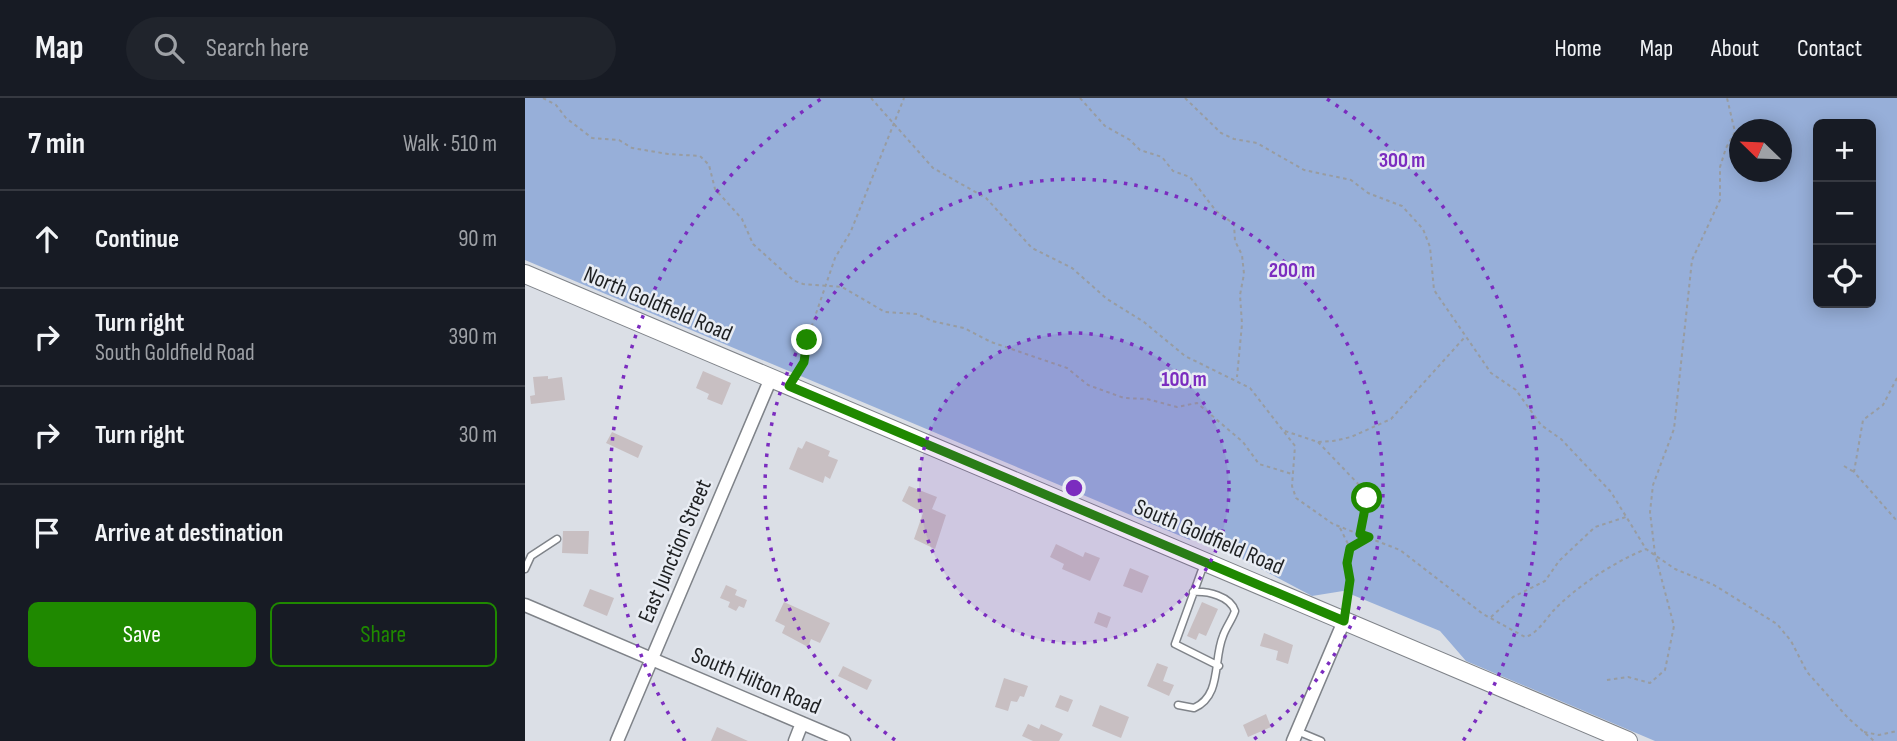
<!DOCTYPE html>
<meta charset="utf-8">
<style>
body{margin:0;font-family:"Sofia Sans Condensed",sans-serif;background:#20242c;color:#f1f3f6}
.controls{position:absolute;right:21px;top:21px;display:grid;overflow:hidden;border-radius:10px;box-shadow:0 4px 18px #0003}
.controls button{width:63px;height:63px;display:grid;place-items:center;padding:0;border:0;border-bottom:2px solid #363941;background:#171b24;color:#f1f3f6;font:35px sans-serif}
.compass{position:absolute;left:1204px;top:21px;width:63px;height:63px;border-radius:50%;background:#171b24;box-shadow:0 4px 18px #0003;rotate:293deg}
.stop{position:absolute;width:21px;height:21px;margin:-16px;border:5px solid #1f8900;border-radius:50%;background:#fff}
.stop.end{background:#1f8900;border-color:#fff;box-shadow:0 2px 7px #0008}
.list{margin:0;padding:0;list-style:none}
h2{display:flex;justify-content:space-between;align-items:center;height:91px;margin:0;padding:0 28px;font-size:30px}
h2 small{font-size:23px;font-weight:400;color:#9ea1a6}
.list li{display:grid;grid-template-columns:46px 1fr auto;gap:21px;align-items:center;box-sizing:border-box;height:98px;padding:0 28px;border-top:2px solid #363941}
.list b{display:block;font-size:26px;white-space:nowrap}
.list p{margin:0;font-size:23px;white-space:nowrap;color:#9ea1a6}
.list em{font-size:23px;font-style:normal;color:#9ea1a6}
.actions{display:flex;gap:14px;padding:21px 28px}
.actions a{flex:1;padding:16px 0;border:2px solid #1f8900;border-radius:10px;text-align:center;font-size:24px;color:#1f8900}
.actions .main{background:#1f8900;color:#fff}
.icon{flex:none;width:38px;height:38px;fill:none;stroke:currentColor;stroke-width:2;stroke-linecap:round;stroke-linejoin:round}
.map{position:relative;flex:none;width:1372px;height:643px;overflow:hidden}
header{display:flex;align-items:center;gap:42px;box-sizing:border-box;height:98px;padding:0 35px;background:#171b24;border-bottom:2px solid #363941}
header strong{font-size:33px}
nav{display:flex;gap:38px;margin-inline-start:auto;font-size:24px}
.search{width:490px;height:63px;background:#20242c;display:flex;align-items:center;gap:18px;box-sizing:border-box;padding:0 24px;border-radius:38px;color:#9ea1a6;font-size:26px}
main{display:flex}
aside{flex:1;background:#171b24}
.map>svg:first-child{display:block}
</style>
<header>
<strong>Map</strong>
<div class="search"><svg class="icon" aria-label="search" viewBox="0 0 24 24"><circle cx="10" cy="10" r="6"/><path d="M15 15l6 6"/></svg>Search here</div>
<nav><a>Home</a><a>Map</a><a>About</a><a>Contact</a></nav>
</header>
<main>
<aside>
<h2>7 min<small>Walk · 510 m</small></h2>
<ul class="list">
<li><svg class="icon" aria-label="ahead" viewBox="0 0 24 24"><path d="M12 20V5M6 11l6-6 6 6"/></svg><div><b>Continue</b></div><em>90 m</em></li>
<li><svg class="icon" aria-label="right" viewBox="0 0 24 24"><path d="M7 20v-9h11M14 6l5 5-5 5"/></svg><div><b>Turn right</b><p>South Goldfield Road</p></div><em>390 m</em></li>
<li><svg class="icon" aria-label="right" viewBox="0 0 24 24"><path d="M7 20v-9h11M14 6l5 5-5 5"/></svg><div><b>Turn right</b></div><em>30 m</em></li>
<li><svg class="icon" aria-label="arrive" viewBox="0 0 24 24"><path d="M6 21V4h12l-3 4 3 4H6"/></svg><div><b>Arrive at destination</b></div></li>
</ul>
<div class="actions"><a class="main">Save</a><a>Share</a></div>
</aside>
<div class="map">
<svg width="1372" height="643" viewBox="0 0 1372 643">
<rect width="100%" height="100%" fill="#dbdfe6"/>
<path fill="#97afd9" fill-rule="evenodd" d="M 0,0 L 1372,0 L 1372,643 L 1130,643 L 941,563 L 915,533 L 818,493 L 787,498 L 717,461 L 713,445 L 681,431 L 665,442 L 0,162 ZM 1293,26 L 1346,26 L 1346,205 L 1293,205 ZM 1214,32 L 1256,32 L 1256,74 L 1214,74 Z"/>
<path fill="#c8bfc2" d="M 178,273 L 206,285 L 197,307 L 182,301 L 184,296 L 171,290 Z
M 23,278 L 23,281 L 37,279 L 40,302 L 6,306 L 5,298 L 10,297 L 8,279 Z
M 87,334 L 118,348 L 113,360 L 81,345 Z
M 281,343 L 305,353 L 303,358 L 313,362 L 305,381 L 300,378 L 298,385 L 264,371 L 273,349 L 277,351 Z
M 384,388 L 412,399 L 407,411 L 421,417 L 410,451 L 389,441 L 398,415 L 377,403 Z
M 38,433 L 64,433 L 63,456 L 37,455 Z
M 531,446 L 558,459 L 560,454 L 575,460 L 565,483 L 537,471 L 539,466 L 525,459 Z
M 605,470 L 624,478 L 617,495 L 598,488 Z
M 201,487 L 212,492 L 210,497 L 222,502 L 219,510 L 214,508 L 211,513 L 203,509 L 205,504 L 195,500 Z
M 65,491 L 89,500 L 82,518 L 58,508 Z
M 259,504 L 305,525 L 295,545 L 286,541 L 283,549 L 257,535 L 260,528 L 250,523 Z
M 677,504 L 693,511 L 681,538 L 674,535 L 671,542 L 662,538 Z
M 573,514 L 586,519 L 582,530 L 569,525 Z
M 739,535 L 768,547 L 763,566 L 751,562 L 753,553 L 735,548 Z
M 632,565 L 643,569 L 638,583 L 649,587 L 644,598 L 622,588 Z
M 318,568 L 347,582 L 342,592 L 313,578 Z
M 479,580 L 503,588 L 499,599 L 495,598 L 492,604 L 486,603 L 483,613 L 470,609 Z
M 535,597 L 548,602 L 543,614 L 530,609 Z
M 575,607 L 604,619 L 596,640 L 567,628 Z
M 741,616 L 746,629 L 723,639 L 718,627 Z
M 503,626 L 514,631 L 516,626 L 538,636 L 534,643 L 508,643 L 497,638 Z
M 192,629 L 223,643 L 186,643 Z"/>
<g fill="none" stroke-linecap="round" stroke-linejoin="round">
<g stroke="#7f8389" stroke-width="9">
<path id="lane" d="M 679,466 L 650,546 L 694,568
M 0,471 L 6,458 L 32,441
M 653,607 L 669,610 C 697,598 688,562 698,538 C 701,529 707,522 710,513 C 705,498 683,493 668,494
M 772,633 L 796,643"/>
</g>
<g stroke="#7f8389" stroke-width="15">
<path id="street" d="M 0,507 L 319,643
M 92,643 L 246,280
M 270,643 L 277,625
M 768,643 L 819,523"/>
</g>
<g stroke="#7f8389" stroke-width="20">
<path id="secondary" d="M 0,176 L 1103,643"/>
</g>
<path stroke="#989ca1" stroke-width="2" stroke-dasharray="3.5 3.5" stroke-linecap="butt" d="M 18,0 L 31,7 L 41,20 L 67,40 L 94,42 L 107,50 L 143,56 L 175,58 L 184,67 L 190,91 L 217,121 L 228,146 L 268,182 L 278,186 L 317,189 L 360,214 L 392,216 L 407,223 L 439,230 L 466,244 L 542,270 L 563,287 L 599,300 L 622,301 L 652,309 L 672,305 L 718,344 L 734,366 L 767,376
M 346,0 L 408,70 L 461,100 L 507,150 L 547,170 L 582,201 L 619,224 L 660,258 L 725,290 L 770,348 L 767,388 L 771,400 L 808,426 L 875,452 L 958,516 L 1000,539 C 1012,536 1020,522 1028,513 C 1052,488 1089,464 1121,451
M 555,0 L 580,28 L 605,42 L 615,52 L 637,59 L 648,73 L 665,79 L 691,113 L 709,126 L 710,143 L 717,157 L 719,176 L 715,197 L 717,226 L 712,279
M 660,0 L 696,35 L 709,41 L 732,45 L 779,72 L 826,82 L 843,95 L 877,108 L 898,131 L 905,149 L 909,192 L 966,275 L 991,292 L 1016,327 L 1036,341 L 1086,394 L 1121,451 L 1150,471 L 1189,487 L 1252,526 L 1266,543 L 1282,574 L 1323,620 L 1349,643
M 271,274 L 279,264 L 282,242 L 310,160 L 326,133 L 379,0
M 1372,280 L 1358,307 L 1338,322 L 1329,374 L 1372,423
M 760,333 L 793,344 L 808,343 L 826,339 L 866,321 L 939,240
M 793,344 L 838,391 L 842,400 L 835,435
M 1319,368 L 1329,374
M 815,430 L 825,450 L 822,508
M 826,449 L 842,440
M 966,519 L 988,499 L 1020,483 L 1034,463 L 1070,429 L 1101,419
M 1082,582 L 1103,579 L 1125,585 L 1140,572 L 1149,528 L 1130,456 L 1125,414 L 1128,387 L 1149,331 L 1167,162 L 1195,102 L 1195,69 L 1201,50 L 1210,34 L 1202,0
M 1339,634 L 1354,637 L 1372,633"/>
<use href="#lane" stroke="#fff" stroke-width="6"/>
<use href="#street" stroke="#fff" stroke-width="12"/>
<use href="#secondary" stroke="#fff" stroke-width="18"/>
</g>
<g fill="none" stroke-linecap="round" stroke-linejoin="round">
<path stroke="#1f8900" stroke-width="9" d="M 282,242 L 279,264 L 264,288 L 819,523 L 825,482 L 822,465 L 825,450 L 844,439 L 835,436 L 842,400"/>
</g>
<circle cx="549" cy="390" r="155" fill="#7b2cbf" fill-opacity=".12"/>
<g fill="none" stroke="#7b2cbf" stroke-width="3.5" stroke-dasharray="3.5 7">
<circle cx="549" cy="390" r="155"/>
<path d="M370 642A309 309 0 1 1 728 642"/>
<path d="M160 643A464 464 0 0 1 296 1M802 1A464 464 0 0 1 938 643"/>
</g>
<g text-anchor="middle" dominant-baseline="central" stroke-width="5" stroke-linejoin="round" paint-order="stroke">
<g font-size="23" fill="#1e2022" stroke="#e8ecf3">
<text transform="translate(133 206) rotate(23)">North Goldfield Road</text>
<text transform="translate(684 439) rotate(23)">South Goldfield Road</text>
<text transform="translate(150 453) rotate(-67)">East Junction Street</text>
<text transform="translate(231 583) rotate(23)">South Hilton Road</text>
</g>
</g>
<circle cx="549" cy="390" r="10" fill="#7b2cbf" stroke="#e8ecf3" stroke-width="3.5"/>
<g font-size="21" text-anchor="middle" font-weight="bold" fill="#7b2cbf" stroke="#e8ecf3" stroke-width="5" stroke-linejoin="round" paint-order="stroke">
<text x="877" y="69">300 m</text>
<text x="767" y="179">200 m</text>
<text x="659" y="288">100 m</text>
</g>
</svg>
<div class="controls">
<button>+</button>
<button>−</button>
<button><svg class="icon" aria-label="locate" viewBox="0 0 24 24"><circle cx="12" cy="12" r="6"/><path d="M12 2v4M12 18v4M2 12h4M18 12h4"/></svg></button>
</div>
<svg class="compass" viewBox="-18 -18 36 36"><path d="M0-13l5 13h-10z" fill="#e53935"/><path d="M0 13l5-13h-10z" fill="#9ea1a6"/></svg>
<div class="stop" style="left:842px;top:400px"></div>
<div class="stop end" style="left:282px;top:242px"></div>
</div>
</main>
